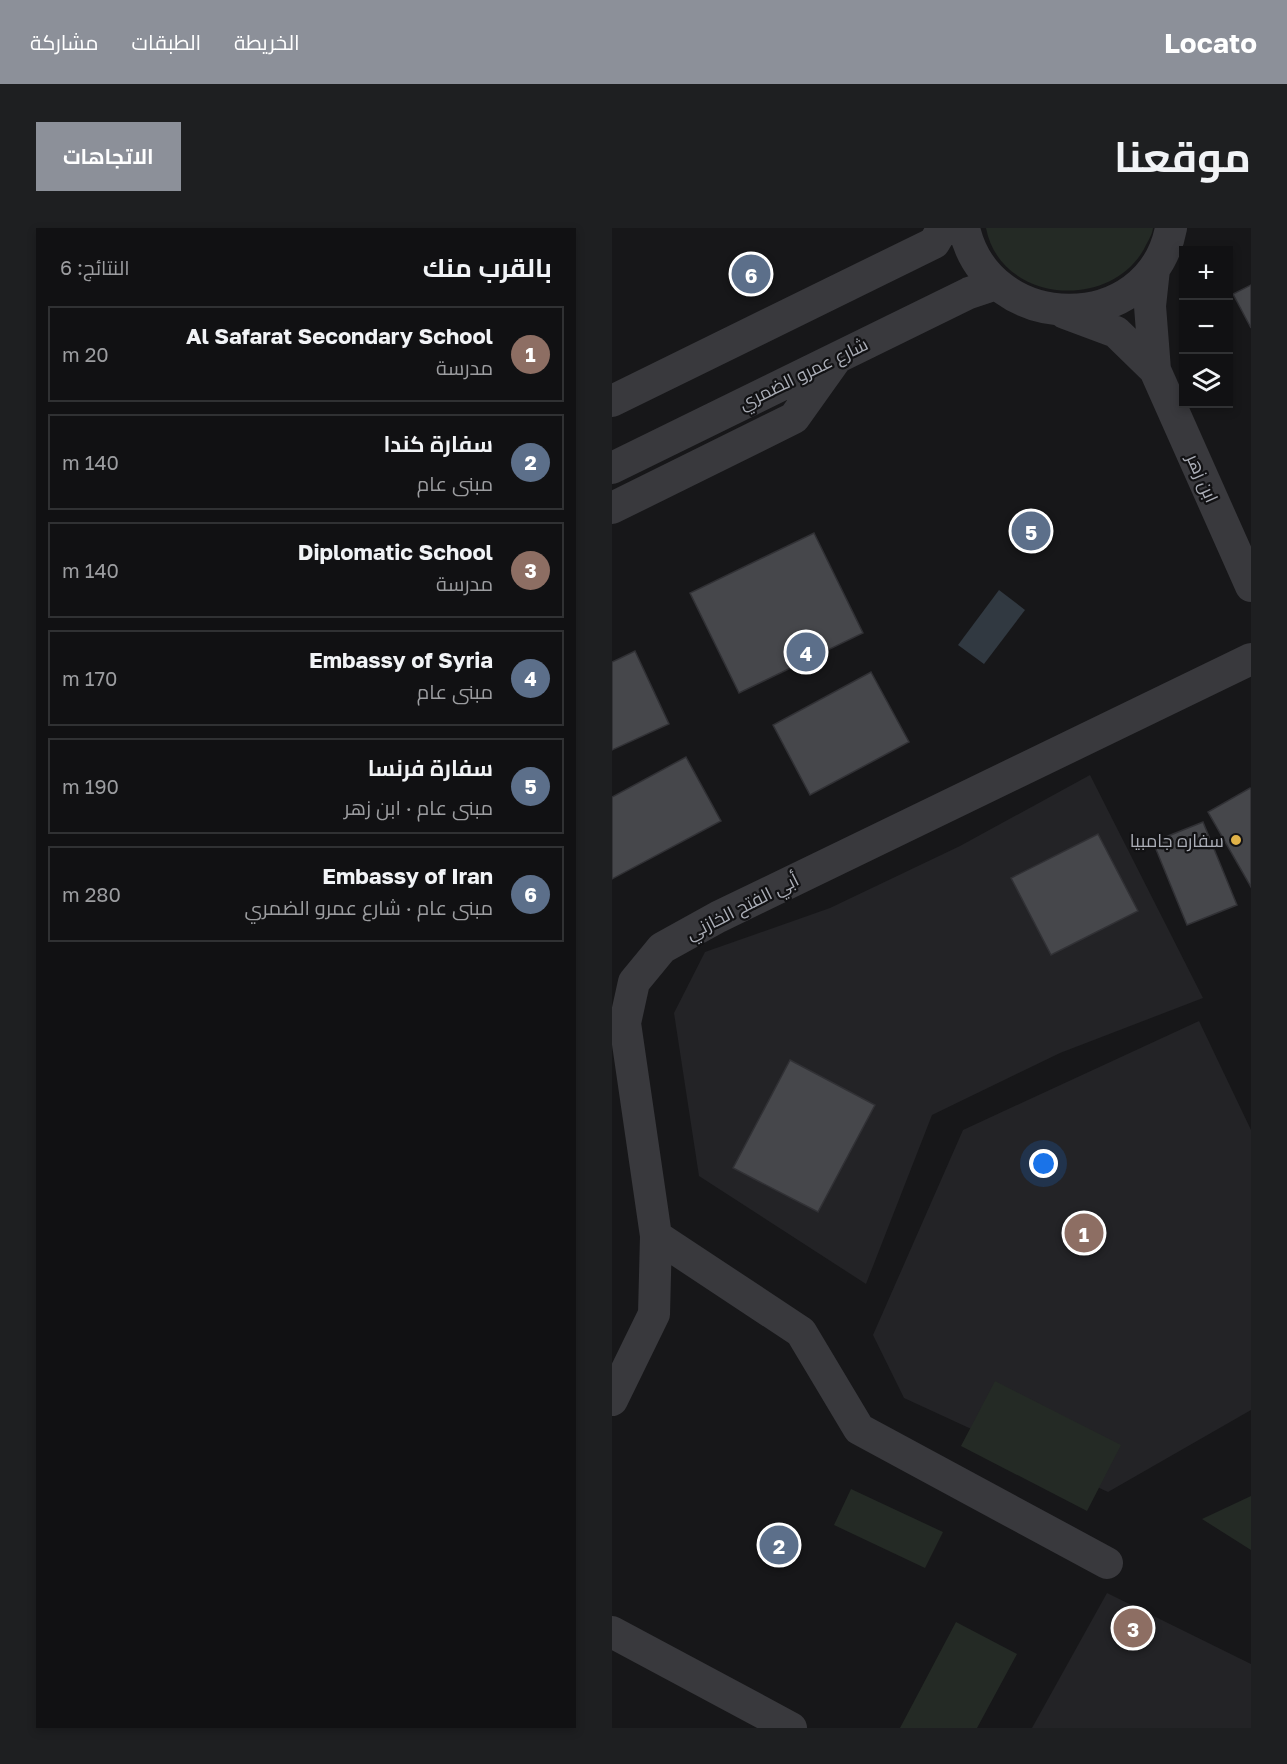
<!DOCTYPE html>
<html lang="ar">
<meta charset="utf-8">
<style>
body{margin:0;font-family:"Golos Text",Cairo,sans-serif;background:#1e1f21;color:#f1f3f6;direction:rtl}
.controls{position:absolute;right:18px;top:18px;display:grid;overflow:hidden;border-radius:0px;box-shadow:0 3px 9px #0003}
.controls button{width:54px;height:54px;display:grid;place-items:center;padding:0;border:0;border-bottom:2px solid #303133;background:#111113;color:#f1f3f6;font:30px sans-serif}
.you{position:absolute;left:432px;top:936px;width:21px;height:21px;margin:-15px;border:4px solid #fff;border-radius:50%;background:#1a73e8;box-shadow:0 0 0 9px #1a73e833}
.badge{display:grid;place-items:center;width:39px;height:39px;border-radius:50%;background:#8c9099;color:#fff;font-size:20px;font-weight:700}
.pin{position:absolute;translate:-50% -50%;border:3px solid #fff;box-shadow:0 2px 6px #0006}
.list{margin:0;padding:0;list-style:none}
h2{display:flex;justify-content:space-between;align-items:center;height:78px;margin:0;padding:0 24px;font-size:26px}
h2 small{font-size:20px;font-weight:400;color:#9c9da0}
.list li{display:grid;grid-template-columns:39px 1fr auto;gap:18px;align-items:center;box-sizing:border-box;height:96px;margin:0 12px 12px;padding:0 12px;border:2px solid #303133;border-radius:0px}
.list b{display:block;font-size:22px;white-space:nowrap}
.list p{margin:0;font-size:20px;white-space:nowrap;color:#9c9da0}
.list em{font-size:20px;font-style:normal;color:#9c9da0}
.icon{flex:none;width:33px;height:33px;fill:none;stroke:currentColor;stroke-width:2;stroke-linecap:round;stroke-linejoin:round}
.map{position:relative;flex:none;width:639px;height:1500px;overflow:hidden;direction:ltr;border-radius:0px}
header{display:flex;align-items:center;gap:36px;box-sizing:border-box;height:84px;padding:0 30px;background:#8c9099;color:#fff}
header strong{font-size:28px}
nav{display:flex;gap:33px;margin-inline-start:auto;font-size:21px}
.intro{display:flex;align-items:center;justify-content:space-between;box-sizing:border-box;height:144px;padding:0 36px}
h1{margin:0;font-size:42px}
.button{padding:15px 27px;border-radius:0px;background:#8c9099;color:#fff;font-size:21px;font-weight:700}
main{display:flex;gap:36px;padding:0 36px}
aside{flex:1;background:#111113;border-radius:0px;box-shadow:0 3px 9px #0003}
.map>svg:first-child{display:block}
</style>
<header>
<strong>Locato</strong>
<nav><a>الخريطة</a><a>الطبقات</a><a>مشاركة</a></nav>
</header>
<div class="intro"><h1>موقعنا</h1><a class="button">الاتجاهات</a></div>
<main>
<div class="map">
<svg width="639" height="1500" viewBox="0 0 639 1500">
<rect width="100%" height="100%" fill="#171719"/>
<path fill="#232326" d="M 478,547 L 591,770 L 448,825 L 320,887 L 254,1056 L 87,948 L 62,785 L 93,724 L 218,680 L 348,618 Z
M 587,793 L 639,902 L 639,1182 L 496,1264 L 292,1170 L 261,1107 L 351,902 Z
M 495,1365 L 639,1436 L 639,1500 L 420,1500 Z"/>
<path fill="#242a25" d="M 374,0 L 541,0 C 540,8 535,14 532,21 C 497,84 388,74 374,0 Z
M 383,1153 L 509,1217 L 475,1283 L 349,1218 Z
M 239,1261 L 331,1304 L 313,1340 L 222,1297 Z
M 639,1268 L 639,1322 L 590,1291 Z
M 344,1394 L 405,1426 L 365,1500 L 288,1500 Z"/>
<path fill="#313941" d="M 387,362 L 413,382 L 372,436 L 346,417 Z"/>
<path fill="#46474b" stroke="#313135" stroke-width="1.5" d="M 639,57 L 639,100 L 621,66 Z
M 202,305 L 251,405 L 127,465 L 78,365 Z
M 23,423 L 57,496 L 0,522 L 0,434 Z
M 259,444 L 297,514 L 198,567 L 161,497 Z
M 74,529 L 109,593 L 0,651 L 0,569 Z
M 638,560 L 639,562 L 639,659 L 596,584 Z
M 591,594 L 625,677 L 575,697 L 541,614 Z
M 486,606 L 526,683 L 439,727 L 399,650 Z
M 178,832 L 263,877 L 206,984 L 121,940 Z"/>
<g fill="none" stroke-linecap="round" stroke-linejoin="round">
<path stroke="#39393d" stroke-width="32" d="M 352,0 C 376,108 538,110 559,0
M 453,85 L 504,104 L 543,142 L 538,78 L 542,41
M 543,142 L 639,358
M 0,173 L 322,15 L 331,0
M 0,240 L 357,65 L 384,56
M 0,280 L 182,190 L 224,131
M 44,1008 L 189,1104 L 247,1201 L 495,1335
M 0,1172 L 42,1086 L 44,1008 L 13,795 L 22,754 L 50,720 L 106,689 L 639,431
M 0,1404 L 179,1500"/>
</g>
<circle fill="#e0b248" stroke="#121214" stroke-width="2" cx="624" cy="612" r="6"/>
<g text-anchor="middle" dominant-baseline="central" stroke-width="4.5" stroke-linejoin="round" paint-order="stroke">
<g font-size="18" fill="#abaeb7" stroke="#121214">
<text transform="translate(191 145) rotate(-26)">شارع عمرو الضمري</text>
<text transform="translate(591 250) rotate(66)">ابن زهر</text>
<text transform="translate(130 678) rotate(-27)">أبي الفتح الخازني</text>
</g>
<g font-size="18" fill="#abaeb7" stroke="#121214" text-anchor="end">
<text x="612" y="612">سفاره جامبيا</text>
</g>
</g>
</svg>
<div class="controls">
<button>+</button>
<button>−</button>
<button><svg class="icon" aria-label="layers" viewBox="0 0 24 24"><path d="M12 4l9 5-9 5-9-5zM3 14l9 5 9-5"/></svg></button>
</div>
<div class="you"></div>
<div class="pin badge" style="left:472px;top:1005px;background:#8d6e63">1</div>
<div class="pin badge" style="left:167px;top:1317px;background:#5c6f8a">2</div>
<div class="pin badge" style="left:521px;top:1400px;background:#8d6e63">3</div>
<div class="pin badge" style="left:194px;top:424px;background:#5c6f8a">4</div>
<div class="pin badge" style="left:419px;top:303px;background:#5c6f8a">5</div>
<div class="pin badge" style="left:139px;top:46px;background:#5c6f8a">6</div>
</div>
<aside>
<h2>بالقرب منك<small>النتائج: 6</small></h2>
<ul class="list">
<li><span class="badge" style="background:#8d6e63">1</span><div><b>Al Safarat Secondary School</b><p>مدرسة</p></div><em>20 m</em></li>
<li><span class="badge" style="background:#5c6f8a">2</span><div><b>سفارة كندا</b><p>مبنى عام</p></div><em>140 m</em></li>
<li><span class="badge" style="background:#8d6e63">3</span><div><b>Diplomatic School</b><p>مدرسة</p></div><em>140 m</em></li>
<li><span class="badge" style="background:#5c6f8a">4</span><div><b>Embassy of Syria</b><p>مبنى عام</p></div><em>170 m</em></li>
<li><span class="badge" style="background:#5c6f8a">5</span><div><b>سفارة فرنسا</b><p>مبنى عام · ابن زهر</p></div><em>190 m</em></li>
<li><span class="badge" style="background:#5c6f8a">6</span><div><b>Embassy of Iran</b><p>مبنى عام · شارع عمرو الضمري</p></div><em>280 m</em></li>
</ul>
</aside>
</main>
